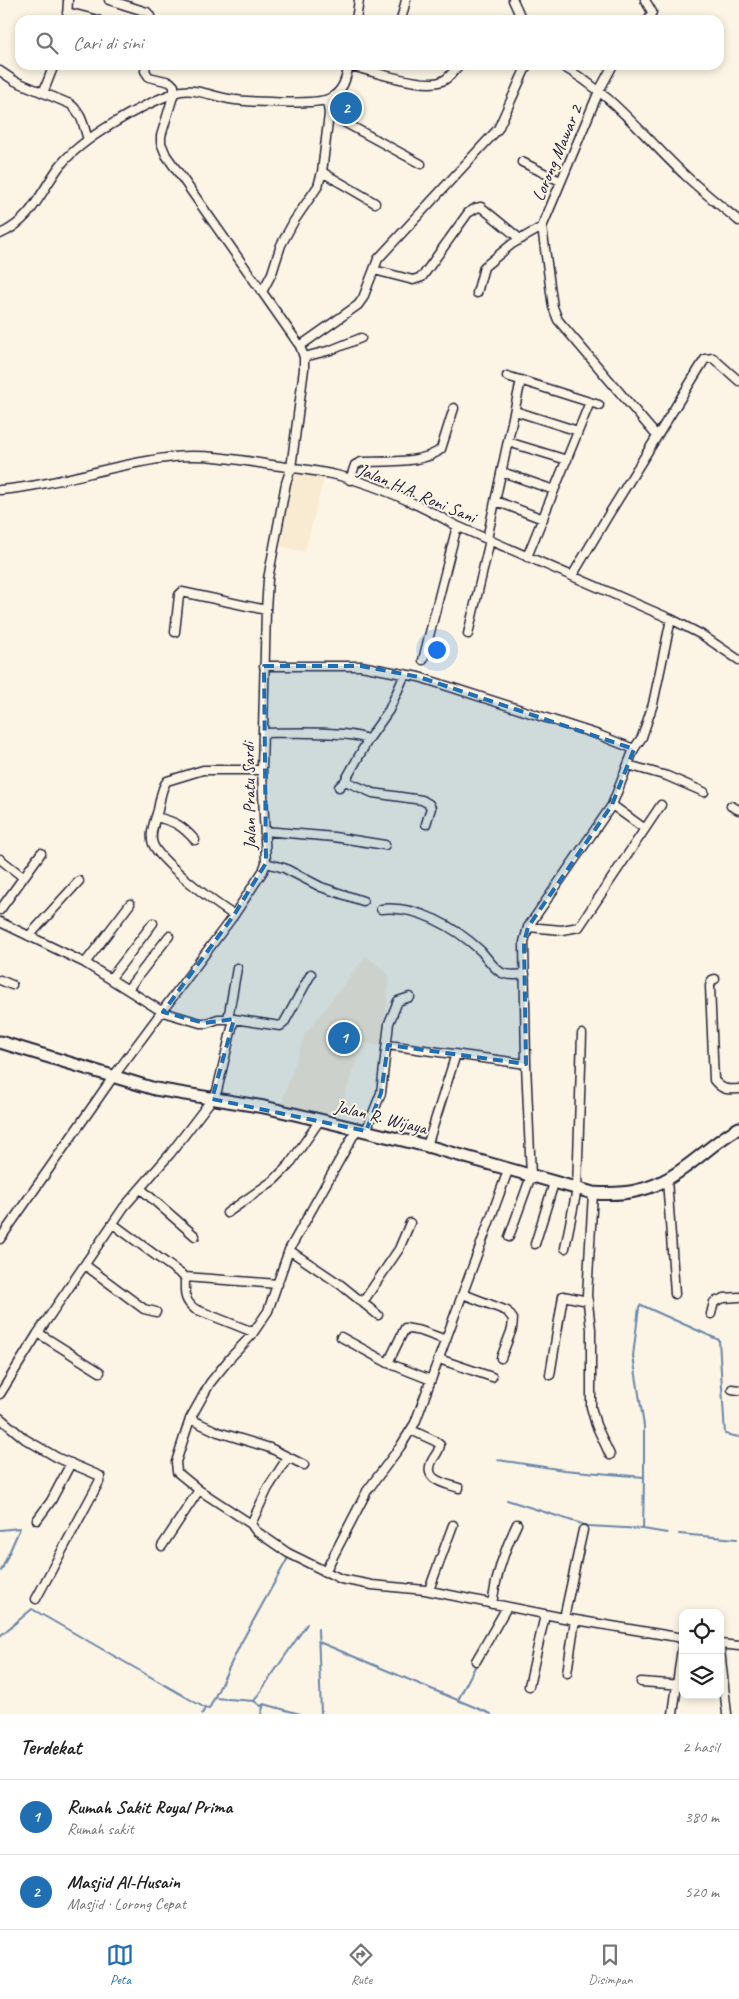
<!DOCTYPE html>
<html lang="id">
<meta charset="utf-8">
<style>
body{margin:0;font-family:Caveat,sans-serif;background:#f2f2f2;color:#222}
.controls{position:absolute;right:15px;bottom:15px;display:grid;overflow:hidden;border-radius:10px;box-shadow:0 2px 8px #0003}
.controls button{width:45px;height:45px;display:grid;place-items:center;padding:0;border:0;border-bottom:1px solid #e0e0e0;background:#fff;color:#222;font:25px sans-serif}
.you{position:absolute;left:436px;top:649px;width:18px;height:18px;margin:-12px;border:4px solid #fff;border-radius:50%;background:#1a73e8;box-shadow:0 0 0 8px #1a73e833}
.badge{display:grid;place-items:center;width:32px;height:32px;border-radius:50%;background:#1f6fb2;color:#fff;font-size:16px;font-weight:700}
.pin{position:absolute;translate:-50% -50%;border:2px solid #fff;box-shadow:0 1px 5px #0006}
.list{margin:0;padding:0;list-style:none}
h2{display:flex;justify-content:space-between;align-items:center;height:65px;margin:0;padding:0 20px;font-size:21px}
h2 small{font-size:16px;font-weight:400;color:#767676}
.list li{display:grid;grid-template-columns:32px 1fr auto;gap:15px;align-items:center;box-sizing:border-box;height:75px;padding:0 20px;border-top:1px solid #e0e0e0}
.list b{display:block;font-size:19px;white-space:nowrap}
.list p{margin:0;font-size:16px;white-space:nowrap;color:#767676}
.list em{font-size:16px;font-style:normal;color:#767676}
.icon{flex:none;width:28px;height:28px;fill:none;stroke:currentColor;stroke-width:2;stroke-linecap:round;stroke-linejoin:round}
.map{position:relative;flex:none;width:739px;height:1714px;overflow:hidden}
.search{position:absolute;background:#fff;box-shadow:0 2px 8px #0003;left:15px;right:15px;top:15px;height:55px;display:flex;align-items:center;gap:12px;box-sizing:border-box;padding:0 18px;border-radius:15px;color:#767676;font-size:19px}
.sheet{height:215px;background:#fff}
nav{display:flex;justify-content:space-around;align-items:center;box-sizing:border-box;height:70px;border-top:1px solid #e0e0e0;background:#fff;font-size:14px;color:#767676}
nav a{display:grid;justify-items:center;gap:2px}
nav .on{color:#1f6fb2}
.map>svg:first-child{display:block}
</style>
<div class="map">
<svg width="739" height="1714" viewBox="0 0 739 1714">
<rect width="100%" height="100%" fill="#fcf5e5"/>
<filter id="ink" filterUnits="userSpaceOnUse"><feTurbulence type="fractalNoise" baseFrequency=".02" numOctaves="2"/><feDisplacementMap in="SourceGraphic" scale="10" xChannelSelector="R" yChannelSelector="G"/><feConvolveMatrix kernelMatrix="1 2 1 2 8 2 1 2 1" color-interpolation-filters="sRGB"/></filter>
<g filter="url(#ink)">
<path fill="#f8ebd1" d="M 297,471 L 324,477 L 305,552 L 279,546 L 290,478 Z
M 366,956 L 389,975 L 383,1046 L 361,1043 L 339,1115 L 281,1105 L 305,1034 Z"/>
<g fill="none" stroke-linecap="round" stroke-linejoin="round">
<path stroke="#6985a9" stroke-width="2" d="M 498,1460 L 564,1470 L 644,1477 L 643,1529 L 667,1533
M 644,1477 L 644,1426 L 633,1356 L 639,1307 L 641,1305 L 719,1340 L 725,1434 L 739,1437
M 507,1500 L 588,1526 L 643,1529
M 0,1530 L 20,1528 L 1,1571
M 679,1534 L 737,1539
M 318,1629 L 321,1714
M 0,1636 L 32,1609 L 205,1708
M 319,1642 L 491,1714
M 214,1698 L 254,1701 L 261,1706 L 264,1704 L 300,1714
M 458,1700 L 476,1665
M 254,1701 L 307,1624
M 202,1714 L 205,1708 L 209,1709 L 241,1643 L 289,1556
M 261,1714 L 264,1704"/>
<g stroke="#22223b" stroke-width="11">
<path id="street" d="M 109,0 L 147,12 L 150,16 L 151,20
M 513,0 L 522,20
M 645,0 L 652,12 L 648,20
M 67,12 L 98,20
M 67,20 L 68,0
M 356,20 L 359,0
M 401,20 L 406,0
M 349,65 C 369,71 425,89 442,81 C 449,79 454,70 459,65
M 560,65 C 611,92 645,138 686,176 C 703,192 721,206 739,221
M 613,65 L 599,91 L 542,227 L 553,307 L 558,320 L 656,435
M 0,71 L 15,81 L 70,104 C 82,113 84,127 88,140
M 43,93 L 54,65
M 329,114 L 421,164
M 522,162 L 560,181
M 322,172 L 375,203
M 0,234 C 32,220 40,193 59,167 C 81,138 140,106 174,93 C 192,86 211,96 229,99 C 246,102 315,105 328,99 C 343,93 346,79 349,65
M 374,270 L 413,280 L 422,277 L 468,213 L 476,208 L 481,207 L 520,239
M 262,292 L 272,273 L 281,245 L 294,221 L 318,186 L 322,172 L 329,114 L 327,100
M 477,293 L 484,267 L 512,244 L 542,227
M 300,346 L 358,305 L 363,298 L 378,259 L 498,129 L 527,65
M 304,357 L 331,350 L 361,338
M 507,376 L 599,405
M 515,411 L 578,431
M 508,442 L 567,460
M 502,472 L 554,490
M 350,480 L 355,465 L 361,462 C 382,461 425,464 441,449 L 454,408
M 0,490 C 59,485 115,463 174,457 C 204,454 235,459 265,464 C 288,467 313,470 336,475 C 378,485 420,505 457,526 L 671,619 L 702,635 L 739,660
M 496,501 L 543,519
M 487,539 L 521,380
M 527,557 L 590,402
M 572,576 L 609,514 L 705,359 L 713,358 L 739,381
M 175,632 L 179,595 L 182,592 L 266,610
M 468,634 L 490,540
M 423,660 L 457,526
M 264,666 L 361,666 L 419,677 L 599,735 L 634,749
M 263,733 C 283,733 354,730 368,740
M 628,765 L 667,776 L 704,792
M 345,781 L 373,793 L 422,800 L 429,804 L 431,808 L 426,824
M 339,787 L 345,781 L 368,740 L 389,710 L 405,674
M 612,805 L 645,829
M 731,806 L 739,810
M 156,817 C 176,822 181,825 195,840
M 265,831 L 334,837 L 385,845
M 0,859 L 23,877
M 266,863 L 284,868 L 321,887 L 363,901
M 381,909 C 417,905 455,927 481,951 C 487,958 494,969 502,973 C 509,976 517,975 525,974
M 0,910 L 41,853
M 234,915 C 217,905 159,861 153,844 C 149,834 155,820 158,810 C 160,801 161,788 167,781 L 203,770 L 262,770
M 0,922 L 85,963 L 163,1012 L 200,1023 L 207,1023 L 218,1019 L 234,1019 L 280,1026 L 284,1023 L 311,974
M 528,927 L 562,930 L 579,927 L 661,805
M 29,936 L 79,881
M 85,963 L 130,904
M 111,978 L 153,923
M 715,979 L 712,980 L 710,986 L 714,1080 C 722,1090 727,1090 739,1089
M 0,980 L 12,985
M 128,989 L 169,936
M 228,1019 L 237,968
M 388,1045 L 526,1064
M 357,1129 L 289,1250 L 268,1311 L 251,1336 L 231,1357 L 210,1383 L 190,1419 L 176,1462 L 177,1472 L 199,1490 L 251,1524 L 256,1531 L 288,1553 L 341,1579 L 372,1585 L 425,1590 L 564,1618 L 683,1638
M 366,1131 L 381,1093 L 389,1023 L 398,1001 L 410,997
M 427,1146 L 456,1054
M 667,1179 L 675,1294
M 141,1189 L 195,1236
M 593,1193 L 587,1295 L 591,1329 L 591,1407 L 596,1425 L 610,1455
M 227,1213 L 274,1180 L 289,1165 L 320,1120
M 113,1224 L 185,1277 L 278,1284
M 509,1237 L 531,1176 L 526,1064 L 524,942 L 528,927 L 612,805 L 634,749 L 642,737 L 653,704 L 671,619
M 0,1239 L 113,1077 L 234,915 L 263,871 L 266,863 L 262,770 L 266,610 L 268,579 L 286,483 L 291,468 L 304,369 L 304,357 L 300,346 L 166,155 L 161,143 L 161,136 L 174,93 L 174,86 L 170,82 L 149,77 L 145,71 L 146,65
M 535,1244 L 554,1183
M 565,1248 L 577,1189 L 582,1034
M 289,1250 L 341,1285 L 378,1315
M 85,1265 L 144,1309 L 156,1312
M 185,1277 C 185,1292 183,1300 195,1309 L 253,1332
M 463,1294 L 507,1311 L 513,1319 L 512,1329 L 501,1358
M 363,1302 L 399,1249 L 410,1223
M 711,1314 L 714,1302 L 724,1298 L 739,1297
M 38,1333 L 100,1372
M 341,1337 L 388,1363 L 431,1380
M 439,1359 L 492,1377
M 388,1363 L 405,1328 L 421,1331 L 446,1340
M 550,1375 L 563,1296 L 588,1301
M 732,1389 L 739,1390
M 0,1394 L 38,1333 L 124,1207 L 170,1154 L 212,1099 L 217,1091 L 234,1019
M 0,1418 L 25,1439 L 58,1458 L 100,1476 L 99,1482 L 36,1599
M 190,1419 L 218,1432 L 270,1448 L 304,1465
M 411,1430 L 435,1441 L 440,1445 C 439,1451 436,1455 433,1459 C 421,1480 444,1483 459,1488
M 37,1520 L 51,1501 L 71,1463
M 251,1524 L 268,1488 L 288,1457
M 162,1546 L 199,1490
M 325,1572 L 367,1491 L 400,1447 L 415,1423 L 509,1168
M 429,1590 L 453,1525
M 492,1604 C 496,1575 504,1550 517,1524
M 564,1618 L 583,1530
M 720,1644 L 739,1646
M 720,1649 L 727,1714
M 476,1661 L 507,1607
M 567,1673 L 575,1620
M 641,1682 L 683,1685
M 529,1686 L 545,1615
M 673,1714 L 683,1641"/>
</g>
<g stroke="#22223b" stroke-width="15">
<path id="secondary" d="M 0,1042 L 155,1089 L 264,1107 L 320,1120 L 427,1146 L 593,1193 C 618,1195 645,1192 667,1179 C 693,1165 713,1142 739,1128"/>
</g>
<use href="#street" stroke="#fcf5e5" stroke-width="8"/>
<use href="#secondary" stroke="#fcf5e5" stroke-width="11"/>
</g>
</g>
<path fill="#1f6fb2" fill-opacity="0.2" stroke="#1f6fb2" stroke-width="4" stroke-dasharray="10 6" stroke-linejoin="round" d="M 264,666 L 361,666 L 419,677 L 634,749 L 612,805 L 528,927 L 524,942 L 526,1064 L 388,1045 L 381,1093 L 366,1131 L 212,1099 L 234,1019 L 204,1023 L 163,1012 L 234,915 L 266,863 Z"/>
<g text-anchor="middle" dominant-baseline="central" stroke-width="4" stroke-linejoin="round" paint-order="stroke">
<g font-size="18" fill="#22223b" stroke="#fcf5e5">
<text transform="translate(557 153) rotate(-67)">Lorong Mawar 2</text>
<text transform="translate(417 493) rotate(23)">Jalan H.A. Roni Sani</text>
<text transform="translate(249 796) rotate(-91)">Jalan Pratu Sardi</text>
<text transform="translate(381 1117) rotate(14)">Jalan R. Wijaya</text>
</g>
</g>
</svg>
<div class="controls">
<button><svg class="icon" aria-label="locate" viewBox="0 0 24 24"><circle cx="12" cy="12" r="6"/><path d="M12 2v4M12 18v4M2 12h4M18 12h4"/></svg></button>
<button><svg class="icon" aria-label="layers" viewBox="0 0 24 24"><path d="M12 4l9 5-9 5-9-5zM3 14l9 5 9-5"/></svg></button>
</div>
<div class="you"></div>
<div class="pin badge" style="left:344px;top:1038px">1</div>
<div class="pin badge" style="left:346px;top:108px">2</div>
<div class="search"><svg class="icon" aria-label="search" viewBox="0 0 24 24"><circle cx="10" cy="10" r="6"/><path d="M15 15l6 6"/></svg>Cari di sini</div>
</div>
<section class="sheet">
<h2>Terdekat<small>2 hasil</small></h2>
<ul class="list">
<li><span class="badge">1</span><div><b>Rumah Sakit Royal Prima</b><p>Rumah sakit</p></div><em>380 m</em></li>
<li><span class="badge">2</span><div><b>Masjid Al-Husain</b><p>Masjid · Lorong Cepat</p></div><em>520 m</em></li>
</ul>
</section>
<nav>
<a class="on"><svg class="icon" aria-label="map" viewBox="0 0 24 24"><path d="M3 6l6-2 6 2 6-2v14l-6 2-6-2-6 2zM9 4v14M15 6v14"/></svg>Peta</a>
<a><svg class="icon" aria-label="directions" viewBox="0 0 24 24"><path d="M12 3l9 9-9 9-9-9zM9 14v-3h6M13 9l2 2-2 2"/></svg>Rute</a>
<a><svg class="icon" aria-label="saved" viewBox="0 0 24 24"><path d="M7 4h10v16l-5-4-5 4z"/></svg>Disimpan</a>
</nav>
